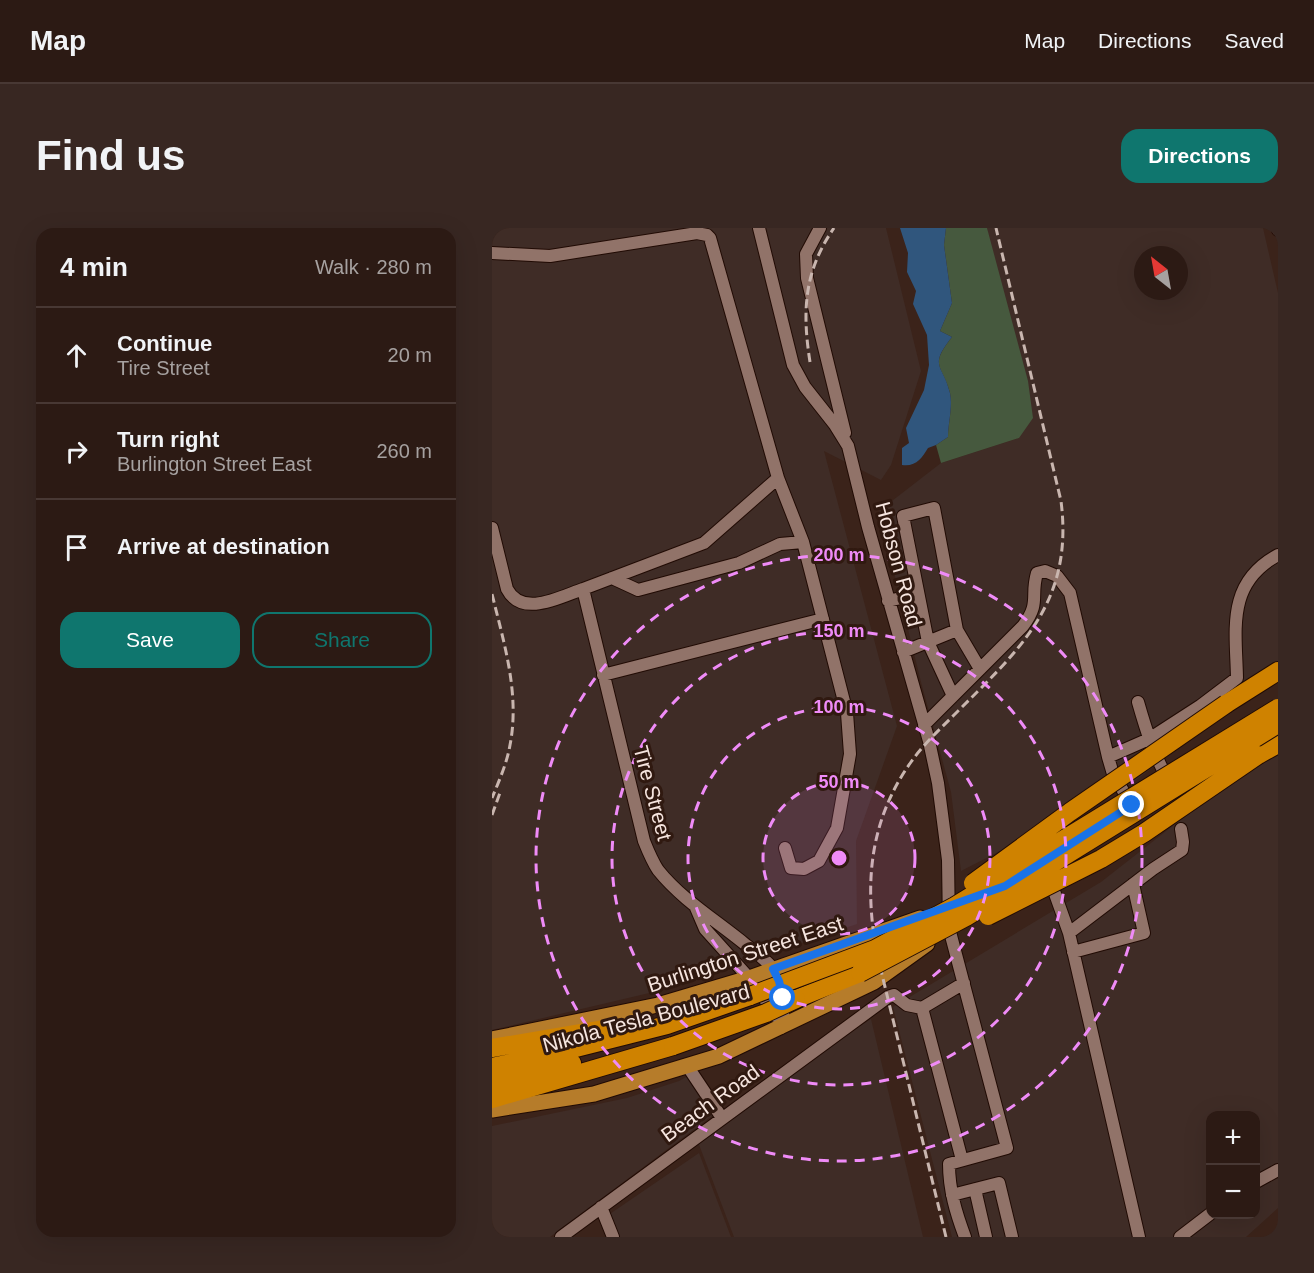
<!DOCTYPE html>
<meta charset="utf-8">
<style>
body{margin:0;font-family:Helvetica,sans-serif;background:#382722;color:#f1f3f6}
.controls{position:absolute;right:18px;bottom:18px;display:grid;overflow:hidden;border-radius:12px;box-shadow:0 6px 24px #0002}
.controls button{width:54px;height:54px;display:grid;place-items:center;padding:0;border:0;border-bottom:2px solid #483834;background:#2c1a14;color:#f1f3f6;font:30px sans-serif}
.compass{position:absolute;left:642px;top:18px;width:54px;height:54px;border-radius:50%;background:#2c1a14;box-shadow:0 6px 24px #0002;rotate:329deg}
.stop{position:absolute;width:18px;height:18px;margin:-14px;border:4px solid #1a73e8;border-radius:50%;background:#fff}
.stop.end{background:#1a73e8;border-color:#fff;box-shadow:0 2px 6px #0008}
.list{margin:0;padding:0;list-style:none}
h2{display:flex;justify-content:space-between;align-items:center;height:78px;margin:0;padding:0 24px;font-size:26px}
h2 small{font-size:20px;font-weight:400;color:#a6a1a0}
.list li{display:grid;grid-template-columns:39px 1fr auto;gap:18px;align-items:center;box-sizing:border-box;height:96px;padding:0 24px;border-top:2px solid #483834}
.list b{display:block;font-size:22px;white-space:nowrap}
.list p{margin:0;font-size:20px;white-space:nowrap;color:#a6a1a0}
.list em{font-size:20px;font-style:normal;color:#a6a1a0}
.actions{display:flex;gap:12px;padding:18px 24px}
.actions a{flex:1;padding:14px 0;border:2px solid #0f766e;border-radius:18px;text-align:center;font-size:21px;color:#0f766e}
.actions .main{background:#0f766e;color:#fff}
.icon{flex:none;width:33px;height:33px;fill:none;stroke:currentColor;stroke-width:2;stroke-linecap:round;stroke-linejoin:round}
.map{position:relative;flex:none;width:786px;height:1009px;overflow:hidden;border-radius:18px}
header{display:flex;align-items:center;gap:36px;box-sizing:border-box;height:84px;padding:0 30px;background:#2c1a14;border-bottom:2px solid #483834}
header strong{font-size:28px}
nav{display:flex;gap:33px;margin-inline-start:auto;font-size:21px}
.intro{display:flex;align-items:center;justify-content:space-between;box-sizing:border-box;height:144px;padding:0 36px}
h1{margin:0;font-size:42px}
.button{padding:15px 27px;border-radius:18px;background:#0f766e;color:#fff;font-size:21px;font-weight:700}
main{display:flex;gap:36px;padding:0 36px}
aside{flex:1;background:#2c1a14;border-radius:18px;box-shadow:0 6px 24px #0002}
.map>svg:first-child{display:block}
</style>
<header>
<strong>Map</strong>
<nav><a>Map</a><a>Directions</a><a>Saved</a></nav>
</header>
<div class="intro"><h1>Find us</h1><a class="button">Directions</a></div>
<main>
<aside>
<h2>4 min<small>Walk · 280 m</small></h2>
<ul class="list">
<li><svg class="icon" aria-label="ahead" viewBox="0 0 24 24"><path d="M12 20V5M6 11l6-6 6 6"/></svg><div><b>Continue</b><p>Tire Street</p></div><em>20 m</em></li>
<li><svg class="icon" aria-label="right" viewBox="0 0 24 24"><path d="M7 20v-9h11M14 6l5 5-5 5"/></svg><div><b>Turn right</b><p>Burlington Street East</p></div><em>260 m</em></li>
<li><svg class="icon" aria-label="arrive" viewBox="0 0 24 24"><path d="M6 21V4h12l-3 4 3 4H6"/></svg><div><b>Arrive at destination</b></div></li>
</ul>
<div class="actions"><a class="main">Save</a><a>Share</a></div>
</aside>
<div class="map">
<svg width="786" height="1009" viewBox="0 0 786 1009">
<rect width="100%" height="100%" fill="#3b231a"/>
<path fill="#3f2c26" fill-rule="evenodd" d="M 0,0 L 394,0 L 429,143 L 399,237 L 389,252 L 332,223 L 405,498 L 364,613 L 365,696 L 170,762 L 0,802 Z
M 495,0 L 771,0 L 786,65 L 786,448 L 637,557 L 469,643 L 459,564 L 429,454 L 387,283 L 449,235 L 527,210 ZM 651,27 L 687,27 L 687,63 L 651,63 Z
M 786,524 L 786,980 L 754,1009 L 460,1009 L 401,779 L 609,654 L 751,543 ZM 718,888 L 764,888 L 764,986 L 718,986 Z
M 379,791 L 431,1009 L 242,1009 L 203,906 L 233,883 Z
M 205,843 L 225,884 L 58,1009 L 0,1009 L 0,898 L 135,870 L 187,853 Z
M 207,925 L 239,1009 L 118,1009 L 112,990 Z"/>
<path fill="#46593e" d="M 454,0 L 495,0 L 536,153 L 541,190 L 527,210 L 449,235 L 444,217 L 456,209 C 456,196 461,178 458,165 C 451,137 436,139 460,109 L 448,103 L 460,75 L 452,17 Z"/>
<path fill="#30567d" d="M 408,0 L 454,0 L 452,17 L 460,75 L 448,103 L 460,109 C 436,139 451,136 458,165 C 461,178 456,196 456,209 L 444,217 L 436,220 C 430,230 424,239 410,237 L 410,220 L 417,215 L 414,200 L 432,162 L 437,137 L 435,107 L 421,76 L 424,63 L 415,44 L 416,25 Z"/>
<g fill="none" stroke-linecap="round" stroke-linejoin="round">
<g stroke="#210b04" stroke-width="14">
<path id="minor" d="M 267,0 L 301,137 L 313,159 L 343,197 L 356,218 L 376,299 L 437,513 L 446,555 L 456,632 L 457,700 L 515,920 L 457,936 C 457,962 464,985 473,1009
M 328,0 L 314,26 L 315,50 L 353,205
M 786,0 L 786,2
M 0,25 L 58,28 L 205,5 L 215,7 L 218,10 L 286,250 L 212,315 L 91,361 L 152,613 C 156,623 160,633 166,642 C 190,672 225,693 254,717 C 263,724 275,732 282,742 C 293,759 293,781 289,800
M 286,250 L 311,314
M 0,300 L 15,361 C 30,390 68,369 91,361
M 120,350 L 146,362 L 247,335 L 288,316 L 311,314 L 355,485 L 358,526 L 345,600 L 327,633 L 312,641 L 299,640 L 293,620
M 396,373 L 426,366
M 411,424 L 465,402
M 111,447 L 331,391
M 461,468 L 436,414 L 411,288 L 442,280 L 465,402 L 488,441
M 646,474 C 654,502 662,528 677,553
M 432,497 L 531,398 C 549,374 538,369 545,345 L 553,343 L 565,348 L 578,365 L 616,529 L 657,511 L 708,478 L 745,450 C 744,401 734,355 786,327
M 616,529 L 621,546 L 639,576
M 557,649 L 577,705 L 647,1009
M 204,680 L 213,701 L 266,760 L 283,788
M 577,705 L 661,641 L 690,622 L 691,614 L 689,601
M 581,724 L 652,705 L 641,656
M 430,780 L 470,932
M 196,839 L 230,890
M 764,954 L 786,942
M 483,961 L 494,1009
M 460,967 L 507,955 L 520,1009
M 109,979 L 121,1009
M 69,1009 L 396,769 L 402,767 L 415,777 L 430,780 L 472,755
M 688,1009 L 718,986"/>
</g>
<g stroke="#210b04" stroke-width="17">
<path id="major" d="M 0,811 L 166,777 L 257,750 L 428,690
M 0,882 L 102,866 L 227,828 L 382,754 L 435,716"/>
</g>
<g stroke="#210b04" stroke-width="20">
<path id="highway" d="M 734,476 L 786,443
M 766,527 L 786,516
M 304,771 L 368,745
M 0,820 L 113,801
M 0,839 L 52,828 L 175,797 L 258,768
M 0,853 L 80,835
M 0,871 L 181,818"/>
</g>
<use href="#minor" stroke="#917369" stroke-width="12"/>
<use href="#major" stroke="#b67c2a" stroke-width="15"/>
<use href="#highway" stroke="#cf8200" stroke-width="18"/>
<path stroke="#c9b6af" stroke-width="3" stroke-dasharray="9 4.5" stroke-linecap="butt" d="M 318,134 C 310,83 312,43 342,0
M 0,366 C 12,415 28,466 18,517 C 15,535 7,553 0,570
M 0,587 L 9,562
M 454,1009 L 385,726 C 372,657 377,593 419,534 C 431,517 447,502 462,487 C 527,422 582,375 569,273 L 504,0"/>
<g stroke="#210b04" stroke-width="20" stroke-linecap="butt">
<path id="highway-bridge" d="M 481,655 L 578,584 L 734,476
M 496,688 L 609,631 L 652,605 L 766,527
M 368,745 L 474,689 L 786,496
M 258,768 L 383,721 L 463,678 L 786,480
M 181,818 L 274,785 L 304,771"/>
</g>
<use href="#highway-bridge" stroke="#cf8200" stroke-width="18"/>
</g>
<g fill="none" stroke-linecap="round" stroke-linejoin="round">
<path stroke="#1a73e8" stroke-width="8" d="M 291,770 L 287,753 L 281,741 L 513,658 L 640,577"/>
</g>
<circle cx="347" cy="630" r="76" fill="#ef8bf7" fill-opacity=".12"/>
<g fill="none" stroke="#ef8bf7" stroke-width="3" stroke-dasharray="10 8">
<circle cx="347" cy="630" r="76"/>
<circle cx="347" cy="630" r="151"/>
<circle cx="347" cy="630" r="227"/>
<circle cx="347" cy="630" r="303"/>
</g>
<g text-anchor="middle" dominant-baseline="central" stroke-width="6" stroke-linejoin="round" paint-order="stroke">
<g font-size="21" fill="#f6e5df" stroke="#301910">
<text transform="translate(407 336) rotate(75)">Hobson Road</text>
<text transform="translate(161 565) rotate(75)">Tire Street</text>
<text transform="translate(253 726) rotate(-18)">Burlington Street East</text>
<text transform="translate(154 790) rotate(-15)">Nikola Tesla Boulevard</text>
<text transform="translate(218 875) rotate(-36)">Beach Road</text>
</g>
</g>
<circle cx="347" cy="630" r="9" fill="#ef8bf7" stroke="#301910" stroke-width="3"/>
<g font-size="18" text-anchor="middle" font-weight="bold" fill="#ef8bf7" stroke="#301910" stroke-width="6" stroke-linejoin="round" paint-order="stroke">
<text x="347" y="333">200 m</text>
<text x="347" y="409">150 m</text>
<text x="347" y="485">100 m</text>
<text x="347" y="560">50 m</text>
</g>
</svg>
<div class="controls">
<button>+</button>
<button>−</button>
</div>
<svg class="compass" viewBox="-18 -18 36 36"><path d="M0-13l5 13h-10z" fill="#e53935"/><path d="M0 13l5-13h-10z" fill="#a6a1a0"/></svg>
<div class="stop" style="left:291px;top:770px"></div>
<div class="stop end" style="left:640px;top:577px"></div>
</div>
</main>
